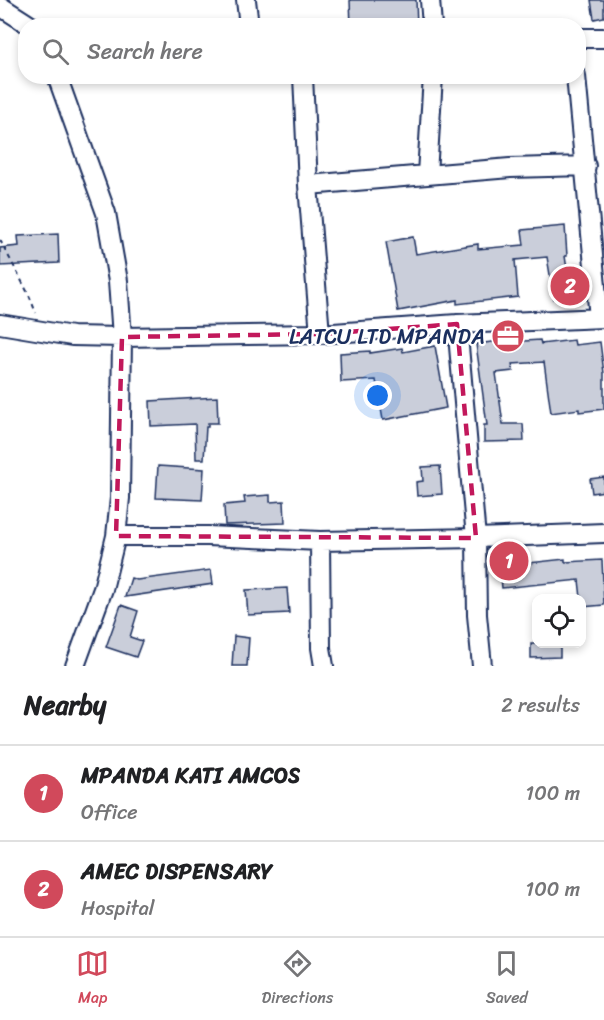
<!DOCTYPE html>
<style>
body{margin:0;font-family:Sriracha,sans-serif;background:#f6f6f6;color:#202124}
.controls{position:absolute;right:18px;bottom:18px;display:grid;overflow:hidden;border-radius:12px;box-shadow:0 3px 9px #0003}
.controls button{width:54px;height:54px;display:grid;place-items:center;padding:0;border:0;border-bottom:2px solid #e0e0e0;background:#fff;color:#202124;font:30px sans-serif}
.you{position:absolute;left:378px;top:396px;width:21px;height:21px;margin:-15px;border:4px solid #fff;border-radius:50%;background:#1a73e8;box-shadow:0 0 0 9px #1a73e833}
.badge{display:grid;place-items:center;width:39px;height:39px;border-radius:50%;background:#d1495b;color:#fff;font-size:20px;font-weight:700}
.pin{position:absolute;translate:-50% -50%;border:3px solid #fff;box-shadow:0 2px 6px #0006}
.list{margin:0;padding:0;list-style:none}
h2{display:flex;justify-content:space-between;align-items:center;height:78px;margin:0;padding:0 24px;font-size:26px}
h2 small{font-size:20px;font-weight:400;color:#757577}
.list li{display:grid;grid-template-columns:39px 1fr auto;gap:18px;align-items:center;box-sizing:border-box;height:96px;padding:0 24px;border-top:2px solid #e0e0e0}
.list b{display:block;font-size:22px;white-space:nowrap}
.list p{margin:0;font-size:20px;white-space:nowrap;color:#757577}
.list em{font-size:20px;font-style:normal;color:#757577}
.icon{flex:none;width:33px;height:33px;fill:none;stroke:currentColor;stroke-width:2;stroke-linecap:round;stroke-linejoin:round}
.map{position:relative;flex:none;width:604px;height:666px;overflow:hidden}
.search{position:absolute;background:#fff;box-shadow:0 3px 9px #0003;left:18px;right:18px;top:18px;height:66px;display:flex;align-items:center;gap:15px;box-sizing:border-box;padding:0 21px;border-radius:24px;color:#757577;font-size:22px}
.sheet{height:270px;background:#fff}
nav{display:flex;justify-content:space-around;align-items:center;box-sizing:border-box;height:84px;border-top:2px solid #e0e0e0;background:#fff;font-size:16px;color:#757577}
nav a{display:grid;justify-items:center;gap:3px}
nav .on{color:#d1495b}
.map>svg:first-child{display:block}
</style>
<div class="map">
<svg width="604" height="666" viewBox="0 0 604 666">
<rect width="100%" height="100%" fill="#fff"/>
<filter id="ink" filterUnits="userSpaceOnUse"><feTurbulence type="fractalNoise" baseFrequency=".0167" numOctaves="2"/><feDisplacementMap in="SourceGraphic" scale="12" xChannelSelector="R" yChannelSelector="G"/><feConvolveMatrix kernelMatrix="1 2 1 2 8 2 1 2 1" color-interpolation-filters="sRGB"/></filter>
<g filter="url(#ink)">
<path fill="#caceda" stroke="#1b2f5e" stroke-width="1.5" d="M 350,0 L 416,0 L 417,26 L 351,26 Z
M 591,0 L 604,0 L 604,17 L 594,19 Z
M 565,226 L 567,256 L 565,256 L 571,296 L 554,299 L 547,257 L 515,260 L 518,297 L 457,304 L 457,300 L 398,311 L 386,242 L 413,237 L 416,254 L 478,244 L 478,249 L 524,245 L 522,230 Z
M 58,234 L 59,263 L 0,266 L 0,248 L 19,246 L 18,236 Z
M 509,340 L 509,342 L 540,340 L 541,344 L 574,340 L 575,345 L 600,342 L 604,373 L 604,409 L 579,412 L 579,409 L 551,413 L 544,362 L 512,364 L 513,371 L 496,373 L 503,424 L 523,424 L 524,441 L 484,442 L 484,425 L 487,425 L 476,344 Z
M 435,346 L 446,408 L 383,420 L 376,380 L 341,382 L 340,353 L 370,351 L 370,353 L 402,348 L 403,352 Z
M 217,397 L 218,423 L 208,423 L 208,427 L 206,427 L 204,459 L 196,459 L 195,424 L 151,426 L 150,401 Z
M 158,466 L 204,469 L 202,500 L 156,498 Z
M 440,466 L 442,494 L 417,496 L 416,482 L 423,481 L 422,467 Z
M 604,477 L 604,491 L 592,493 L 590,479 Z
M 270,495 L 270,502 L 284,501 L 285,523 L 225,525 L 224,505 L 245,503 L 244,497 Z
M 565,559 L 565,562 L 602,560 L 604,605 L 582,607 L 579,580 L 502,588 L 500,566 Z
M 211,570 L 213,584 L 125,597 L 131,578 L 137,580 Z
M 287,588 L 289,613 L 248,615 L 246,590 Z
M 121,605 L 138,611 L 130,637 L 142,641 L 136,657 L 106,647 Z
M 234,636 L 249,638 L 247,666 L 232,666 Z
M 531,644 L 560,644 L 560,657 L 531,658 Z"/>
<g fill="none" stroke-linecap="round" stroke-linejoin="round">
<g stroke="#1b2f5e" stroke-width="22">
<path id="minor" d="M 246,0 L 249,26
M 430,0 L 432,26
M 0,6 L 31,26
M 578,38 L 604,38
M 57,76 L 106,213 L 118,281 L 122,337 L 120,498 L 116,536 L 103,589 L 75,666
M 303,76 L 308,185 L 320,334
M 576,76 L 599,318
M 427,174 L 433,76
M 308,185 L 510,168 L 586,166
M 0,324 L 72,336 L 122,337 L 320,334 L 457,324 L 604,318
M 457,324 L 476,538 L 477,615 L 482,666
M 116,536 L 208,536 L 320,541 L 476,538 L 604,533
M 320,541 L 321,648 L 324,666"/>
</g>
<path stroke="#1b2f5e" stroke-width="2" stroke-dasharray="4.5 4.5" stroke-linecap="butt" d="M 0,240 L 29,295 L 36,313"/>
<use href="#minor" stroke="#fff" stroke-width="18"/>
</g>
</g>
<path fill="none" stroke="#c2185b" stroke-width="4.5" stroke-dasharray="12 8" stroke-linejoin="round" d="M 457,324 L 476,538 L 116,536 L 122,337 L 320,334 Z"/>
<defs>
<g id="office-disc" transform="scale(1.725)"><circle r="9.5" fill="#d1495b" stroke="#fff"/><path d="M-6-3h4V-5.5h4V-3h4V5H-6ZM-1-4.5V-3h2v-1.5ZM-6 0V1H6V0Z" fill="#fff"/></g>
</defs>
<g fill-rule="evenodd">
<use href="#office-disc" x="508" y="336"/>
</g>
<g text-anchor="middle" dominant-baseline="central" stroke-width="4.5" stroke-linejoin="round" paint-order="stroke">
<g font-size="22" fill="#1b2f5e" stroke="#fff" text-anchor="end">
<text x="485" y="336">LATCU LTD MPANDA</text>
</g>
</g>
</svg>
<div class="controls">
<button><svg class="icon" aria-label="locate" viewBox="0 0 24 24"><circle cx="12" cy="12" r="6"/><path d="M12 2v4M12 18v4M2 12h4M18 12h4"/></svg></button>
</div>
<div class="you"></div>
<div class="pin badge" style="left:509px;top:561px">1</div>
<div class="pin badge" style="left:570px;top:286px">2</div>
<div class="search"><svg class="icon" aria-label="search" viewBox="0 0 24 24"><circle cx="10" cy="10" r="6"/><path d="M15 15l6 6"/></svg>Search here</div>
</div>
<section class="sheet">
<h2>Nearby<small>2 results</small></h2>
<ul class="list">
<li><span class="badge">1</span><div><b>MPANDA KATI AMCOS</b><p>Office</p></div><em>100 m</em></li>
<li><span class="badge">2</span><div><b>AMEC DISPENSARY</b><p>Hospital</p></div><em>100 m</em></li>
</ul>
</section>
<nav>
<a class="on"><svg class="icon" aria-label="map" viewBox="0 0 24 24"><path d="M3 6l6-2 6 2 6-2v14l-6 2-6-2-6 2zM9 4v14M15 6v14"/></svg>Map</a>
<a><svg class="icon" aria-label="directions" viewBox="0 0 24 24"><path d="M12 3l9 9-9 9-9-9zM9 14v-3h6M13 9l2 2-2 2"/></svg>Directions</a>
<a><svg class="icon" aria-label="saved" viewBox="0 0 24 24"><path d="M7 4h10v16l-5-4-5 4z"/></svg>Saved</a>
</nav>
